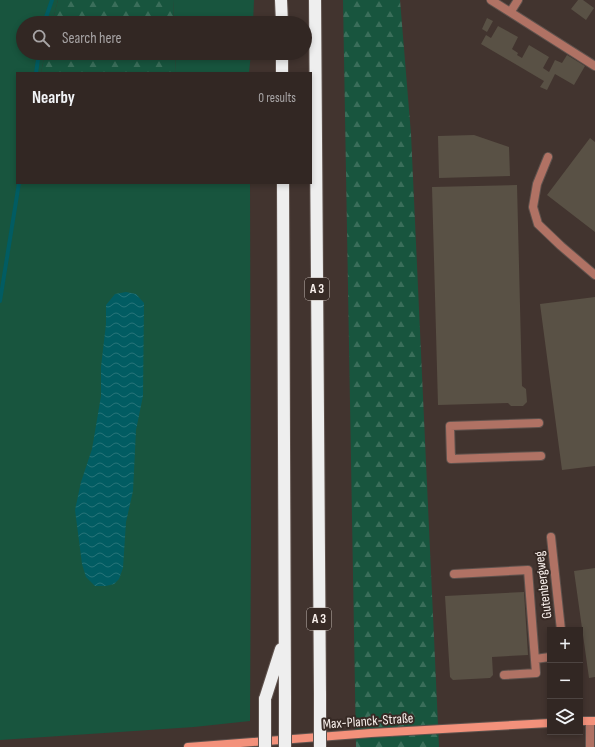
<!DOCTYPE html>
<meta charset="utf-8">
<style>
body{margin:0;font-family:"Sofia Sans Condensed",sans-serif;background:#3d3330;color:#f1f3f6}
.controls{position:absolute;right:12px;bottom:12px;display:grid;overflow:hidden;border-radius:0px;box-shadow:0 2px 6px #0003}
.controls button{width:36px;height:36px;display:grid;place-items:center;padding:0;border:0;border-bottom:1px solid #4d4441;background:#322723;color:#f1f3f6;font:20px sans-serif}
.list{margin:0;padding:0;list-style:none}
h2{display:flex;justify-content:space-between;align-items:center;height:52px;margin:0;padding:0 16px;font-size:17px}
h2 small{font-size:13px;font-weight:400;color:#a8a5a6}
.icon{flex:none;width:22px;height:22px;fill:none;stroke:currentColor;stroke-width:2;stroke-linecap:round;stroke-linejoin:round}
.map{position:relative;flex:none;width:595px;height:747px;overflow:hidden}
.search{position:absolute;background:#322723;box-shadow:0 2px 6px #0003;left:16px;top:16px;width:296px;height:44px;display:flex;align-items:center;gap:10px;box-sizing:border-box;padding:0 14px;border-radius:22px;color:#a8a5a6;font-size:15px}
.panel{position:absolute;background:#322723;box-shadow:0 2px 6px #0003;left:16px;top:72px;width:296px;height:112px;border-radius:0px}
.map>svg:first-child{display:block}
</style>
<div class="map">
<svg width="595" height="747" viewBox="0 0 595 747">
<defs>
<pattern id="forest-firs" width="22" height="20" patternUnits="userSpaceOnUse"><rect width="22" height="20" fill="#18553e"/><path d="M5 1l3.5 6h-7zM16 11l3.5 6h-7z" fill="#3a6e5a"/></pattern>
<pattern id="water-waves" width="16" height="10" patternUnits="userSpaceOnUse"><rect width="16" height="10" fill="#015c62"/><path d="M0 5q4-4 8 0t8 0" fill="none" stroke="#277479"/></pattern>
</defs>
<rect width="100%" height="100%" fill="#42342f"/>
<path fill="#18553e" d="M 0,0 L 58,0 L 52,23 L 23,23 L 23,53 L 45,53 L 41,73 L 17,73 L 17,183 L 250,183 L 251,534 L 250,721 L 194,727 L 0,740 Z
M 173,0 L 254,0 L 253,23 L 174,23 Z
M 175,53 L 251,53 L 249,73 L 176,73 Z"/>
<path fill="url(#forest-firs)" d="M 58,0 L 173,0 L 174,23 L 52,23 Z
M 343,0 L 400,0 L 411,134 L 439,747 L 356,747 Z
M 45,53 L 175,53 L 176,73 L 41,73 Z"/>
<path fill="url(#water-waves)" d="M 126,292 L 136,294 L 144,303 L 143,396 L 136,430 L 133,491 L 126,522 L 123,568 L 119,579 L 114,584 L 106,586 L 95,586 L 86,577 L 82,564 L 75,510 L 81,482 L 92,449 L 101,396 L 101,367 L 106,324 L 106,305 L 115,294 Z"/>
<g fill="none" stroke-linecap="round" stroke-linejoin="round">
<path stroke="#015c62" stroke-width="4" d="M 44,23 L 52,0
M 36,73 L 39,53
M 0,301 L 19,183"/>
</g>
<path fill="#595145" d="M 578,0 L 583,0 L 594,8 L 586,20 L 571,9 Z
M 487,18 L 493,21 L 487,32 L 482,29 Z
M 498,26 L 518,37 L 512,49 L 518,53 L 517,55 L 522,58 L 529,45 L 549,57 L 543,68 L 549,72 L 555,60 L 562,63 L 567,55 L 585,66 L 574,85 L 555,74 L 547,90 L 540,87 L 544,81 L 481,44 L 486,35 L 491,38 Z
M 474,135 L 509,147 L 510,176 L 439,178 L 438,136 Z
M 590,138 L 595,142 L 595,232 L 547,195 Z
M 517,185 L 522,386 L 526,389 L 527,402 L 523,406 L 511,406 L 508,403 L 438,405 L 432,187 Z
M 595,297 L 595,466 L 562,470 L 540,304 Z
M 595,568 L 595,677 L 589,678 L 574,571 Z
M 524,592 L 528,655 L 492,657 L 493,675 L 490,678 L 453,680 L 450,677 L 445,596 Z"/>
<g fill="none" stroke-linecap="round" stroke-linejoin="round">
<g stroke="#5f524d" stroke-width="10">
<path id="lane" d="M 511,11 L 518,0
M 548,157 L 537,184 L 533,207 L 538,224 L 561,246 L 595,275
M 539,423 L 450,426 L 451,459 L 541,456
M 551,537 L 561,630
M 454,574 L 528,570 L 536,673 L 504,675
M 535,659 L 550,657
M 590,721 L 590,747"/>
</g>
<g stroke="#5f524d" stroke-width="10">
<path id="street" d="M 491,0 L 595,66"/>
</g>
<g stroke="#5f524d" stroke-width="10">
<path id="secondary" d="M 580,721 L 595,721
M 188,747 L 371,733 L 550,723"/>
</g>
<g stroke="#5f524d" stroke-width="14">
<path id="highway" d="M 281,0 L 282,23
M 315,0 L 320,694
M 282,53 L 282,73
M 283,183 L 285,698
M 265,699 L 281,649"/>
</g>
<use href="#lane" stroke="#b07264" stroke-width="8"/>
<use href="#street" stroke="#b07264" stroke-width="8"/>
<use href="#secondary" stroke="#f3917b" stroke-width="8"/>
<use href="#highway" stroke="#eee" stroke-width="12"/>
<g stroke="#5f524d" stroke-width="14" stroke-linecap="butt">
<path id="highway-bridge" d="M 320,694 L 320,747
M 285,698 L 285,747
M 265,747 L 265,699"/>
</g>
<use href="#highway-bridge" stroke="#eee" stroke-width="12"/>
</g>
<g text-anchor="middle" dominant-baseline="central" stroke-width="4" stroke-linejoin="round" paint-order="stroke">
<g fill="#372a25" stroke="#bfb5b0" stroke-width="1">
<rect x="305" y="278" width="24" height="22" rx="3"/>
<rect x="307" y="608" width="24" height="22" rx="3"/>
</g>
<g font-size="13" font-weight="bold" fill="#f9f0ec">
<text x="317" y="289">A 3</text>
<text x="319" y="619">A 3</text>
</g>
<g font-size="14" fill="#f9f0ec" stroke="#372a25">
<text transform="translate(543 585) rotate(-97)">Gutenbergweg</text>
<text transform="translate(368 721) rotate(-4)">Max-Planck-Straße</text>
</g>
</g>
</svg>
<div class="controls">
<button>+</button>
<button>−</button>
<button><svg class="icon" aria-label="layers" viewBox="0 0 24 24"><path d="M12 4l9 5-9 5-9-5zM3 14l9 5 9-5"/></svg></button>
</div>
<div class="search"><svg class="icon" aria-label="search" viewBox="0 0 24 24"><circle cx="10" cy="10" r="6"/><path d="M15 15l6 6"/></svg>Search here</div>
<section class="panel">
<h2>Nearby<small>0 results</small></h2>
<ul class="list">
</ul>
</section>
</div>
